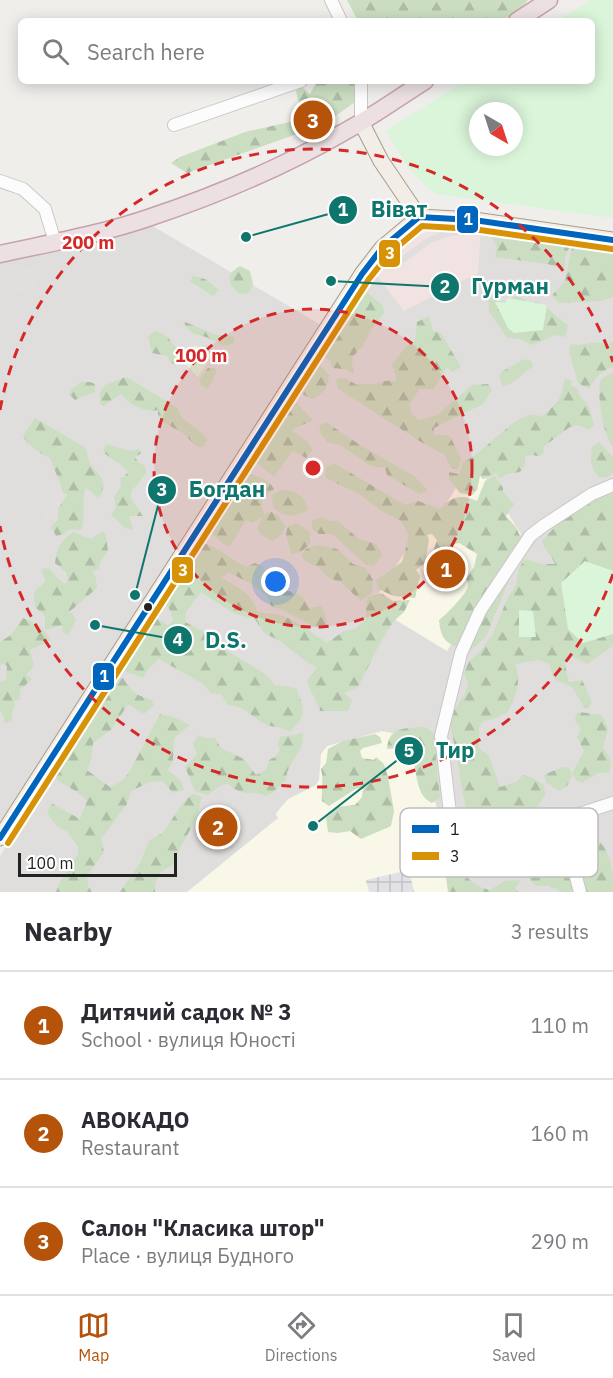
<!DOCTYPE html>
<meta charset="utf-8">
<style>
body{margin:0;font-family:"IBM Plex Sans",sans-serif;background:#f2f2f3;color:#2b2b33}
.compass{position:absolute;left:469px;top:102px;width:54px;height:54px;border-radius:50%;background:#fff;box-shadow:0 3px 15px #0003;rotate:141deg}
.scale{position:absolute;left:18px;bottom:15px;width:159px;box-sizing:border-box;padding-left:6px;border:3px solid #222;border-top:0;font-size:16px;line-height:21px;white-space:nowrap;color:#222;-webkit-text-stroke:4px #fff;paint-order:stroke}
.you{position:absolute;left:276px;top:582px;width:21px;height:21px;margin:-15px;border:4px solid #fff;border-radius:50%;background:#1a73e8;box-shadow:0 0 0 9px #1a73e833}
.badge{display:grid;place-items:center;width:39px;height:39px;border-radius:50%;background:#b45309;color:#fff;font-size:20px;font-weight:700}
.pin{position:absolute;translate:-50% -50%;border:3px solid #fff;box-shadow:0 2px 6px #0006}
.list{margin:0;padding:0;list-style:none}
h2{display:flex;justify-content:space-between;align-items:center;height:78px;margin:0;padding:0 24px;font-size:26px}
h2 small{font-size:20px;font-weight:400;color:#7c7c81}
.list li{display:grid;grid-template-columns:39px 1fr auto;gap:18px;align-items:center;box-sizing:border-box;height:108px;padding:0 24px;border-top:2px solid #e1e1e2}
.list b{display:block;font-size:22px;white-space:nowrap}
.list p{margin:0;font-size:20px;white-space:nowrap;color:#7c7c81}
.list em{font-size:20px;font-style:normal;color:#7c7c81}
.icon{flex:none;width:33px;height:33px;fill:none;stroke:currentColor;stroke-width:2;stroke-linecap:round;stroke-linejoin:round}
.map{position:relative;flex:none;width:613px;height:892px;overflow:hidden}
.search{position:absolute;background:#fff;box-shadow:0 3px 15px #0003;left:18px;right:18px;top:18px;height:66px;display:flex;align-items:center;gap:15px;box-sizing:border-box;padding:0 21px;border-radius:9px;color:#7c7c81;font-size:22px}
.sheet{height:402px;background:#fff}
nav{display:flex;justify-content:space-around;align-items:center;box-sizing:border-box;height:84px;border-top:2px solid #e1e1e2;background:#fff;font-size:16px;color:#7c7c81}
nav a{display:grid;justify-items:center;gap:3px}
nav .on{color:#b45309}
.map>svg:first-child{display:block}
</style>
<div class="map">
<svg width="613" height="892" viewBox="0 0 613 892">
<defs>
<pattern id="forest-firs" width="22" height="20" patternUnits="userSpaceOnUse" patternTransform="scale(1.5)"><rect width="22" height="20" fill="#cbdec1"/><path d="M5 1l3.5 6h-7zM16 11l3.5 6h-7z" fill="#aebea6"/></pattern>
<pattern id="plaza-grid" width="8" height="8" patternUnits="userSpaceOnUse" patternTransform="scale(1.5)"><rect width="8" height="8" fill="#e2e1e5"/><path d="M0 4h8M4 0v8" fill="none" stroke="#c2c1c4"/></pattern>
</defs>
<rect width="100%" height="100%" fill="#f0eeeb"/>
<path fill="#dfdedc" d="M 149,224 L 321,325 L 0,827 L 0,263 Z
M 481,226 L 613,245 L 613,892 L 0,892 L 0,856 L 41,787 L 245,470 L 375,273 L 404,311 Z"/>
<path fill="#f1e3e1" d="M 446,225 L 481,226 L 478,273 L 404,311 L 375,273 L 415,236 Z"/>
<path fill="#f8f7e8" d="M 479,468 L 521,534 L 447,651 L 371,605 L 433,508 L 441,512 L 459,483 Z
M 382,731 L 419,738 L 458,892 L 187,892 L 278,818 L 276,815 L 277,812 L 288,799 L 316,785 L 319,780 L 321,754 L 327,746 Z"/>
<path fill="url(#forest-firs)" d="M 347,0 L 528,0 L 520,11 L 499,21 L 358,21 Z
M 317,81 L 354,81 L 355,102 L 327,122 L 321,107 L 299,117 L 305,131 L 187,173 L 171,163 L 180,157 L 245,132 L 290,122 L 298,114 L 299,105 L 296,91 L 301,86 L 310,94 Z
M 499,235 L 556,241 L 572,241 L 565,257 L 565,268 L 547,264 L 495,257 L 497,247 L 491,236 Z
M 584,240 L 613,246 L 613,297 L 601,301 L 559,303 L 553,297 L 553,294 L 565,281 L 571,251 L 575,243 Z
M 240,266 L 250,271 L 253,284 L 249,293 L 240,294 C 228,284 224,275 240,266 Z
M 193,276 L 205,279 L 219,290 L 213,296 L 190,281 Z
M 496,291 L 495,299 L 501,304 L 516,296 L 524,299 L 529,305 L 537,302 C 550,308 557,318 568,325 L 565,337 L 555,335 L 532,345 L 520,339 L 507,338 L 489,311 L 488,297 Z
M 368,293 L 383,306 L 384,313 L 370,331 L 363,346 L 353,356 L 352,364 L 354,371 L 353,374 L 344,369 L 332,368 L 331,362 L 324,357 L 322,352 L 331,343 L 337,329 L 348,321 L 351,311 L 358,306 L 361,294 Z
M 429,316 L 433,331 L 441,333 L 461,367 L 452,372 L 447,367 L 434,389 L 420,389 L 409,405 L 411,413 L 419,420 L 437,415 L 472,385 L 488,384 L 492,390 L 483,404 L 434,428 L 434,434 L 450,436 L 461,459 L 458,470 L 450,467 L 445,455 L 421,442 L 338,389 L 336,379 L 345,378 L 357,385 C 364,383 368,385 374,384 C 384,382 383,380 396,381 L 396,376 L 392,365 L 407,345 L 415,341 L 417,322 Z
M 183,321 L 216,335 L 234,336 L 234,343 L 227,346 C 221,345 217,342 212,340 C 198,332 191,338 183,321 Z
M 155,331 C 170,334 173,346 183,356 L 176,365 L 171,363 L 167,356 L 152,353 L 148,336 Z
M 613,341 L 613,367 C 600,371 595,378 589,389 L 578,383 L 569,350 L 571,344 C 584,347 595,339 607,345 Z
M 524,359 L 531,361 L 533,366 L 510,384 L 503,386 L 499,377 L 501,372 Z
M 318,363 L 329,375 C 328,389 324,393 312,399 L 302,394 L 300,389 L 303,380 Z
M 208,368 L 214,368 L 217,371 L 208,389 L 201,386 L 199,380 Z
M 613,372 L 613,447 C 603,434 596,395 601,379 Z
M 126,377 L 178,408 C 178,421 201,428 208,440 L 203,447 L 197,447 L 183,433 L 163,422 L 158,416 L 158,410 C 144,413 130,405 121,394 L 103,406 L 100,403 L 100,392 L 105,385 Z
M 567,379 L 572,381 L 571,386 L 578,389 L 579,395 L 589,407 L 594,425 L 589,430 L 578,425 L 570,427 L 543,447 L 544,453 L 539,456 L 532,455 L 525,457 L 525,465 L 520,472 L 507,474 L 502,478 L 498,477 L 496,473 L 483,479 L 480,476 L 477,490 L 472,495 L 460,493 L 449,479 L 449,472 L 459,474 L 463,462 C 484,453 508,421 529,415 C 533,414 539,416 543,416 C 557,402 562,401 564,380 Z
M 81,382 L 90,382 L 95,384 L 95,392 L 75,400 L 69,394 L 72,389 Z
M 296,402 L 313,420 C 305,425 298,425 292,431 L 307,441 L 313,450 L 306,458 L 293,451 L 274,477 L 256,462 L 258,453 L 277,431 L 283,410 Z
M 35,418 L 86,448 C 87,452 88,459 90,463 C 98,476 110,479 99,498 L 86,488 C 80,503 87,516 81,530 L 69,529 L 64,534 L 56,536 L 51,526 L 58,520 L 58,507 L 62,499 L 62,488 L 50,458 C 41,454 27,445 23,436 Z
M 326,422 L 360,445 L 414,476 L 428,490 L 419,494 L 387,475 L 385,468 L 371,466 L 340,445 L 327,442 L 321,434 L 319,426 Z
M 599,442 L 613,457 L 613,473 L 608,477 L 600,478 C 590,469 590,459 592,447 Z
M 106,444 L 131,451 L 139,449 L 142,453 L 135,457 L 138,462 L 145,466 L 146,473 L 131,492 L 131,499 L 144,516 L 129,516 L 133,530 L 125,528 L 111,515 L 116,506 L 114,497 L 121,486 L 120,478 L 124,477 L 128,472 C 122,463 112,460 103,452 Z
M 334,463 L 405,505 L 418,501 L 440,509 C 452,496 461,494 477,501 L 485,481 L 495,476 L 503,488 L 503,492 L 514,504 L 506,516 L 516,527 L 521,538 L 510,553 L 515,565 L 486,637 L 470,651 C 449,645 441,643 439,620 C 446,615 463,597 467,589 C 469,585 468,584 466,579 L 474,567 L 477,554 L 459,543 L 454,544 L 437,572 L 433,552 L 437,540 L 432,534 L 427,535 L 429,540 L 425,563 L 416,570 L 420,576 L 415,598 L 394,596 L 378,589 L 376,580 L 402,562 L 409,536 L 401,521 L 382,511 L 359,494 L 326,478 L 325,467 Z
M 251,475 C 261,477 268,479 274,489 L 262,500 L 262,507 L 265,515 L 269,511 L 277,514 L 286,526 L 282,534 L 273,541 L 261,535 L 257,528 L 263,517 L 252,523 L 246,520 L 230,546 L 225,545 L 212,534 L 213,524 L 239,480 Z
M 613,488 L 613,646 L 587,664 L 571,656 L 567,659 L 565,665 L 569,682 L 582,680 L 592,702 L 588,709 L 584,707 L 572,687 L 554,679 L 549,664 L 539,660 L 515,664 C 522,679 516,699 507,713 L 500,715 L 497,718 L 482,721 L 479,728 L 479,748 L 489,756 L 500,787 L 516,782 L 523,775 L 531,777 L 544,785 L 545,795 L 536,809 C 504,810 506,835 470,822 C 459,788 459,753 448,719 L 465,694 L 468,684 L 464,674 L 469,661 L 480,652 L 493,634 L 507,599 L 516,585 L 519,568 L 525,559 L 541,564 L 555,564 C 552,555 544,550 542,541 L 563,518 Z
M 281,490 C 295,490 305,495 308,510 C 294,518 285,518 273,507 L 272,495 Z
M 322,517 L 330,521 L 338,521 L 359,539 L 376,544 L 383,555 L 374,566 L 366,565 L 332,534 L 319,534 L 311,528 L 313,520 Z
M 297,523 L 310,532 L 310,544 L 301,552 L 291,554 L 286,534 L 288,526 Z
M 103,531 L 106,536 L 108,551 L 100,562 L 99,569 L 92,571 L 96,578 L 97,588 L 68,613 L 72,613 L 76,620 L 68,635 L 63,633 L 62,625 L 45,630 L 45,616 L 35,607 L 34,592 L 46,581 L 42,572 L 43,568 L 50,569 L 59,580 L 65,584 L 68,579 L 66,572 L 55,563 C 56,548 61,541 73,532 L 91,539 Z
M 204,543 C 220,549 231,559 246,567 L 255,563 L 263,567 L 272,585 L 302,596 L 310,608 L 321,606 L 325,613 L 327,625 L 321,629 C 304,622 288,611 271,606 C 266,588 243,580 228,572 L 222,578 C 236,586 253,594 257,611 C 264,614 269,613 276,614 C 292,617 314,634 327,643 L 344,631 L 355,629 L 366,619 L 366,605 L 368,597 L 381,593 L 393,601 L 410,600 L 404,612 L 393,622 L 379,645 L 358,687 L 344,693 L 352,700 L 348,711 L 320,711 C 317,700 310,692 307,681 L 317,667 L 308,663 L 280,641 L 264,633 L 255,619 L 235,614 L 201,592 L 186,612 L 185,622 L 206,633 L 213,642 L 264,673 L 275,685 L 296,688 C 305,709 307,716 290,732 C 283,727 279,728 271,726 C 255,722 248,706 228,705 L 221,694 L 211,693 L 202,683 L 159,659 L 149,668 L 143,678 L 127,672 L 121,668 C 129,649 142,633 156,618 L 168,625 L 173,621 L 171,612 L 166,604 L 167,598 L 195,552 Z
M 317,545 L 337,549 L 353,564 L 366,568 L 373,580 L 372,593 L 361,601 L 340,582 L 327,577 L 318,567 L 307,562 L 301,556 L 306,549 Z
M 23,618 C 34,622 47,629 50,641 L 30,650 L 34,666 L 26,675 L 32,679 L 20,690 L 20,699 L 14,701 L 15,707 L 12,711 L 12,720 L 5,723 L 3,715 L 0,711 L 0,682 L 6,680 L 7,666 L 2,663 L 0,666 L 0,642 L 11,635 Z
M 123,678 C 131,691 136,696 151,699 L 154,705 L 144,714 L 128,704 L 112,729 L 93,743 L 91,760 L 87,770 L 110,787 L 122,781 L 130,771 L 160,714 C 171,716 180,719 190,725 L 174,738 L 173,761 L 168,770 L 181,781 L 184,790 L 173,793 L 163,781 L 150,782 L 131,791 L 127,804 L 101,839 L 104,852 L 87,876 L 88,886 L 92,892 L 56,892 L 60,882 L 78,854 L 78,847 L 68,832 L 57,826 L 47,813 L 51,803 L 80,819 L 87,801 C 77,788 62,787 52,774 L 66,752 L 72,747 L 77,733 L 93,704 L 114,679 Z
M 579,712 L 602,715 L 608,728 L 603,748 C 610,757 613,762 609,773 L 598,773 L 582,783 L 576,780 L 572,773 L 584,751 L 577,737 L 581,729 L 575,721 L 576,714 Z
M 420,727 C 431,727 433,733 438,741 L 435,749 L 440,798 L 432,803 C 413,794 419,769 410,751 L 400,748 L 387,749 C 389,727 403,729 420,727 Z
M 303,733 C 304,757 287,759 286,780 L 271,794 L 266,796 C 247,789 247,799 228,784 L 221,785 L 208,795 L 195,791 L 185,767 L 197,754 L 193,743 L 199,735 L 204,738 L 215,738 L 221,748 L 244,759 L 256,775 L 266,770 L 269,760 L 275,757 L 280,750 L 278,744 L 280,737 Z
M 375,734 L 380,737 L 382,743 L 363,748 L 360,751 L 362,758 L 374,760 L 376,757 L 384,764 L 388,777 L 394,811 L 391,826 L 361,839 L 350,831 L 338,833 L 328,832 L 326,818 L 336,807 L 355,805 L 362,797 L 363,789 L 357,788 L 329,806 L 322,801 C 321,790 324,779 321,769 L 326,763 L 328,749 L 343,741 Z
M 562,767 L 569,768 L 572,775 L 567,786 L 559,791 L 546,782 L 544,775 Z
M 192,794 L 201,796 C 200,821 180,843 172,866 C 159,870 155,879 155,892 L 120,892 L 140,863 L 149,841 L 164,832 L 181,805 Z
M 581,824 C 587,832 594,835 599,841 C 613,856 613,873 613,892 L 559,892 L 559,890 L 548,886 L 536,886 L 529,879 L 551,868 L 553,863 L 549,853 L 551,826 L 564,841 L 575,826 Z
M 445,848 L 453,852 C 460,870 470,886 490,890 L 504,881 L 521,880 L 515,889 L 518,892 L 448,892 L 445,870 L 439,855 Z"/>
<path fill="#daf5da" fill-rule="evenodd" d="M 591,0 L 613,0 L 613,218 L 435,194 L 408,168 L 386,131 L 464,81 L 592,81 L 592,21 L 558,21 ZM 478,111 L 514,111 L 514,147 L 478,147 Z
M 508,298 L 547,305 L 543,330 L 514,333 L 508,328 L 495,302 L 505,303 Z
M 195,345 L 212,355 L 198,377 L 184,362 Z
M 585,561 L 613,571 L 613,634 L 583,643 L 568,629 L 561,583 Z
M 519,610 L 533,611 L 536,637 L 519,637 Z"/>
<path fill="#e0dfde" d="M 460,228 L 462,234 L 447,237 L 431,243 L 395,269 L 391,264 L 427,238 L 443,231 Z
M 32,267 L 37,288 L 0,297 L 0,274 Z
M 443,481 L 454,489 L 441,507 L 429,501 Z
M 60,491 L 67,495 L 42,534 L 35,530 Z"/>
<path fill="url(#plaza-grid)" d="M 409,870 L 414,892 L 369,892 L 366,880 Z"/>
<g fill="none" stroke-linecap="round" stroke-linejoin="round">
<g stroke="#c9c8c7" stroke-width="14">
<path id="minor" d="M 331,0 L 341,21
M 361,81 L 361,122
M 174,125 L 301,81
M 0,181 L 23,189 L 45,209 L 55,242
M 613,485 L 592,494 L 543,526 L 530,536 L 480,611 L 461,653 L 441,736 L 452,830 L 468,836 L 561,820 L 613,803
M 561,820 L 580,892"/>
</g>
<g stroke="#a79c86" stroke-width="17">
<path id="major" d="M 361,122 L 381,161 L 419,217
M 419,217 L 474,220 L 613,240
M 0,838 L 362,274 L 382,248 L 419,217"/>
</g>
<g stroke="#c5a2ac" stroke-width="19">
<path id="highway" d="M 517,21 L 549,0
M 0,254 C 50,243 102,234 151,217 C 217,195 283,167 344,132 C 372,117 398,98 425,81"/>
</g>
<use href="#minor" stroke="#fdfcfc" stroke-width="12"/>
<use href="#major" stroke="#f3ede7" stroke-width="15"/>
<use href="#highway" stroke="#ece0e2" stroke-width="16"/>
<g stroke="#fff" stroke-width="10">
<path id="bus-1" d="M 0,838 L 362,274 L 382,248 L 419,217 L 474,220 L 613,240"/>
</g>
<g stroke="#fff" stroke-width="10">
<path id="bus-2" d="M 8,843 L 369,279 L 389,254 L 422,226 L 473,229 L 612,249"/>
</g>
<use href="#bus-1" stroke="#0065bd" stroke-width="6"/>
<use href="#bus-2" stroke="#d79205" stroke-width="6"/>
</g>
<circle cx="313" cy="468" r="159" fill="#d62828" fill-opacity=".12"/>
<g fill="none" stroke="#d62828" stroke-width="3" stroke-dasharray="10 8">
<circle cx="313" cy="468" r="159"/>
<path d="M613 574A318 318 0 0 1 0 526M0 410A318 318 0 0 1 613 362"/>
</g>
<circle fill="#222" stroke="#fff" stroke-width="2" cx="148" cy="607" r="5"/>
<rect x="400" y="808" width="198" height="69" rx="9" fill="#fff" stroke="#bdbdbd" stroke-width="1.5"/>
<rect x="412" y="825" width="27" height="8" fill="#0065bd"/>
<rect x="412" y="852" width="27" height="8" fill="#d79205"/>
<g font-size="16" fill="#222">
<text x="450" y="835">1</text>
<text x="450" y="862">3</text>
</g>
<circle cx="313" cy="468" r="9" fill="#d62828" stroke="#fff" stroke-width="3"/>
<g font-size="18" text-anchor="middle" font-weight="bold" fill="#d62828" stroke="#fff" stroke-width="4.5" stroke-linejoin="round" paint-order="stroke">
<text x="88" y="249">200 m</text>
<text x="201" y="362">100 m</text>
</g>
<path fill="none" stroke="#0f766e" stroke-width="2" d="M246 237L343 210M331 281L445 287M135 595L162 490M95 625L178 640M313 826L409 751"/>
<g fill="#0f766e" stroke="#fff" stroke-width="2">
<circle cx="246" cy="237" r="6"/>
<circle cx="331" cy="281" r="6"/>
<circle cx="135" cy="595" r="6"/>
<circle cx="95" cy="625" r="6"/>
<circle cx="313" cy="826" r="6"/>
<circle cx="343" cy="210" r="15"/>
<circle cx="445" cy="287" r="15"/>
<circle cx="162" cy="490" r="15"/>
<circle cx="178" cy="640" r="15"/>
<circle cx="409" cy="751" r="15"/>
</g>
<g font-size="18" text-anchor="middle" font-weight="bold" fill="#fff">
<text x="343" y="216">1</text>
<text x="445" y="293">2</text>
<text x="162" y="496">3</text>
<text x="178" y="646">4</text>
<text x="409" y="757">5</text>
</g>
<g font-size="22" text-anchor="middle" font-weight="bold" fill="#0f766e" stroke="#fff" stroke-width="4.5" stroke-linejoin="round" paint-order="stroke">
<text x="399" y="217">Віват</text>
<text x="510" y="294">Гурман</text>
<text x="227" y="497">Богдан</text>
<text x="226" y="648">D.S.</text>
<text x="455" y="758">Тир</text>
</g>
<g stroke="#fff" stroke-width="2">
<rect x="456" y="205" width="23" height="29" rx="6" fill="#0065bd"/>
<rect x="378" y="239" width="23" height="29" rx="6" fill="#d79205"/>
<rect x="171" y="556" width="23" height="28" rx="6" fill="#d79205"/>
<rect x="92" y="662" width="23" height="29" rx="6" fill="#0065bd"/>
</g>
<g font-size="16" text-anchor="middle" font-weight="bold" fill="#fff">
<text x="468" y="225">1</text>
<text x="390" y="259">3</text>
<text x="183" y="576">3</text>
<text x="104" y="682">1</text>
</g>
</svg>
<svg class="compass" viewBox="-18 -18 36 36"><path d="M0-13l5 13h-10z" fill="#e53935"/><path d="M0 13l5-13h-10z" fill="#7c7c81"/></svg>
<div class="scale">100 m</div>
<div class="you"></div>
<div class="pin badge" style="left:446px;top:569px">1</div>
<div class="pin badge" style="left:218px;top:827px">2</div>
<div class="pin badge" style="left:313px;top:120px">3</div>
<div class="search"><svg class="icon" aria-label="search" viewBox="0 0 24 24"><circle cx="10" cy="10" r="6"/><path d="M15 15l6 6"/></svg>Search here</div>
</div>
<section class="sheet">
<h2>Nearby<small>3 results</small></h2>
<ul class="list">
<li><span class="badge">1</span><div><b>Дитячий садок № 3</b><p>School · вулиця Юності</p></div><em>110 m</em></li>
<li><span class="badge">2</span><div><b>АВОКАДО</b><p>Restaurant</p></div><em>160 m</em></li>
<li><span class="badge">3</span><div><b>Салон &quot;Класика штор&quot;</b><p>Place · вулиця Будного</p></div><em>290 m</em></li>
</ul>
</section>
<nav>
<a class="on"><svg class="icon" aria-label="map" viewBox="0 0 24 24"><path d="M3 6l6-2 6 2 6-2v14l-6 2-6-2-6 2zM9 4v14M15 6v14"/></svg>Map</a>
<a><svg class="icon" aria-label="directions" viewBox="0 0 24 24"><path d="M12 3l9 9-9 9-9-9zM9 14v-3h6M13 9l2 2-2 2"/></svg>Directions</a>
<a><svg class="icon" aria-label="saved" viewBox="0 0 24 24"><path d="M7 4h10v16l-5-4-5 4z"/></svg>Saved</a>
</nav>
